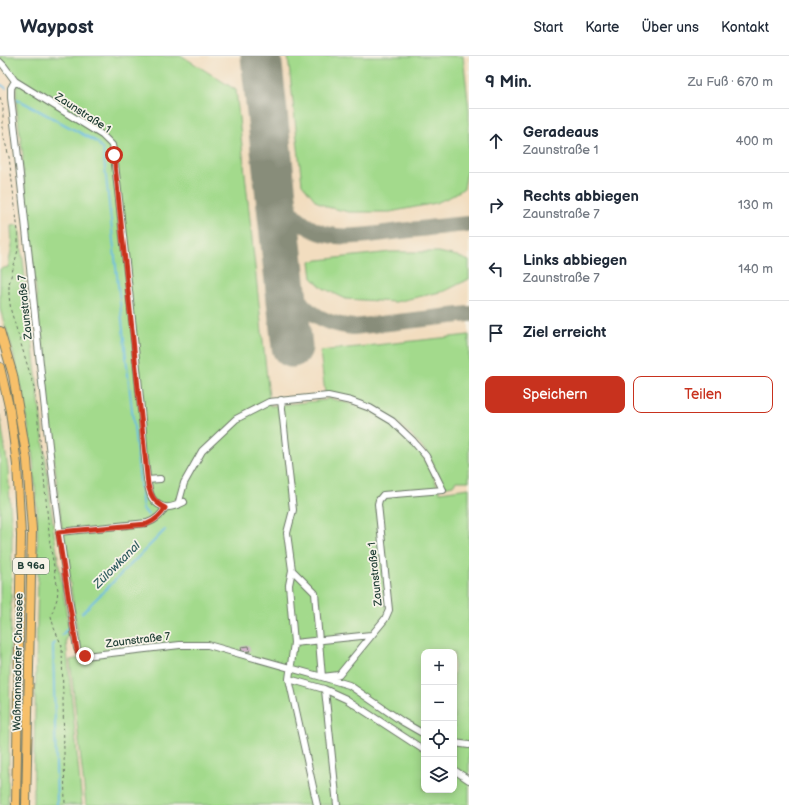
<!DOCTYPE html>
<html lang="de">
<meta charset="utf-8">
<style>
body{margin:0;font-family:"Balsamiq Sans",sans-serif;background:#f6f6f7;color:#1f2937}
.controls{position:absolute;right:12px;bottom:12px;display:grid;overflow:hidden;border-radius:8px;box-shadow:0 2px 10px #0003}
.controls button{width:36px;height:36px;display:grid;place-items:center;padding:0;border:0;border-bottom:1px solid #e0e1e3;background:#fff;color:#1f2937;font:20px sans-serif}
.stop{position:absolute;width:12px;height:12px;margin:-9px;border:3px solid #c8321e;border-radius:50%;background:#fff}
.stop.end{background:#c8321e;border-color:#fff;box-shadow:0 1px 4px #0008}
.list{margin:0;padding:0;list-style:none}
h2{display:flex;justify-content:space-between;align-items:center;height:52px;margin:0;padding:0 16px;font-size:17px}
h2 small{font-size:13px;font-weight:400;color:#747a83}
.list li{display:grid;grid-template-columns:26px 1fr auto;gap:12px;align-items:center;box-sizing:border-box;height:64px;padding:0 16px;border-top:1px solid #e0e1e3}
.list b{display:block;font-size:15px;white-space:nowrap}
.list p{margin:0;font-size:13px;white-space:nowrap;color:#747a83}
.list em{font-size:13px;font-style:normal;color:#747a83}
.actions{display:flex;gap:8px;padding:12px 16px}
.actions a{flex:1;padding:9px 0;border:1px solid #c8321e;border-radius:8px;text-align:center;font-size:14px;color:#c8321e}
.actions .main{background:#c8321e;color:#fff}
.icon{flex:none;width:22px;height:22px;fill:none;stroke:currentColor;stroke-width:2;stroke-linecap:round;stroke-linejoin:round}
.map{position:relative;flex:none;width:469px;height:749px;overflow:hidden}
header{display:flex;align-items:center;gap:24px;box-sizing:border-box;height:56px;padding:0 20px;background:#fff;border-bottom:1px solid #e0e1e3}
header strong{font-size:19px}
nav{display:flex;gap:22px;margin-inline-start:auto;font-size:14px}
main{display:flex}
aside{flex:1;background:#fff}
.map>svg:first-child{display:block}
</style>
<header>
<strong>Waypost</strong>
<nav><a>Start</a><a>Karte</a><a>Über uns</a><a>Kontakt</a></nav>
</header>
<main>
<div class="map">
<svg width="469" height="749" viewBox="0 0 469 749">
<rect width="100%" height="100%" fill="#f7f3e8"/>
<filter id="ink" filterUnits="userSpaceOnUse"><feTurbulence type="fractalNoise" baseFrequency=".025" numOctaves="2"/><feDisplacementMap in="SourceGraphic" scale="8" xChannelSelector="R" yChannelSelector="G"/><feConvolveMatrix kernelMatrix="1 2 1 2 8 2 1 2 1" color-interpolation-filters="sRGB"/></filter>
<filter id="wash" filterUnits="userSpaceOnUse"><feTurbulence type="fractalNoise" baseFrequency=".012" numOctaves="4" result="noise"/><feDisplacementMap in="SourceGraphic" scale="16" xChannelSelector="R" yChannelSelector="G"/><feGaussianBlur stdDeviation="0.9" result="paint"/><feColorMatrix in="noise" values="0 0 0 0 0 0 0 0 0 0 0 0 0 0 0 0 0 1.4 0 .05"/><feComposite in="paint" operator="in"/></filter>
<g filter="url(#wash)">
<rect width="100%" height="100%" fill="#f2ddbf"/>
<path fill="#a3da8c" stroke="#618c60" fill-rule="evenodd" d="M 0,0 L 182,0 L 236,34 L 270,350 L 326,344 L 327,342 C 336,344 345,346 354,349 C 382,357 409,377 424,402 C 431,413 435,425 440,436 L 469,432 L 469,749 L 86,749 L 70,604 L 81,602 L 61,465 L 22,107 L 23,101 C 20,74 14,48 17,21 L 0,4 ZM 424,596 L 454,596 L 454,734 L 424,734 Z
M 288,0 L 463,0 L 469,54 L 469,105 L 464,132 L 452,140 L 436,147 L 390,156 L 349,156 L 327,151 L 316,145 L 302,128 Z
M 19,169 L 54,477 L 69,574 L 66,585 L 82,749 L 33,749 L 38,521 L 37,455 L 33,404 L 24,342 L 11,289 L 0,253 L 0,213 L 8,211 L 12,190 L 11,170 Z
M 391,196 L 438,196 L 457,200 L 469,205 L 469,223 L 445,235 L 395,246 L 346,243 L 323,232 L 312,222 L 310,205 Z
M 469,279 L 469,425 L 456,425 L 453,429 L 444,431 L 428,398 L 411,379 L 393,363 L 352,342 L 325,337 L 320,295 Z
M 0,359 L 8,413 L 12,482 L 8,749 L 0,749 Z"/>
<g fill="none" stroke-linecap="round" stroke-linejoin="round">
<path stroke="#68bce4" stroke-width="2" d="M 0,28 L 6,32
M 17,43 L 97,86 L 103,94 L 143,453 L 148,459
M 82,557 L 165,474
M 62,579 L 69,571
M 55,587 L 53,589 L 57,749"/>
<path stroke="#888d7a" stroke-width="16" d="M 257,0 L 261,8
M 274,125 C 282,154 306,177 336,180 C 355,182 375,178 393,176 C 419,173 444,170 469,168
M 284,214 C 292,248 319,268 353,271 L 469,258"/>
<path stroke="#888d7a" stroke-width="41" d="M 261,0 L 292,291"/>
</g>
<g id="blocks">
<path fill="#c496c0" d="M 249,590 L 250,595 L 242,596 L 241,591 Z"/>
</g>
</g>
<g filter="url(#ink)">
<use href="#blocks" fill-opacity="0" stroke="#697565" stroke-width="1"/>
<g fill="none" stroke-linecap="round" stroke-linejoin="round">
<g stroke="#697565" stroke-width="8">
<path id="minor" d="M 0,6 L 4,10 L 15,25 L 102,79 L 112,89 L 114,99 C 124,187 134,276 142,364 C 144,380 145,431 152,442 C 161,455 172,452 184,446
M 15,25 L 11,32 L 11,42 C 34,225 46,410 77,592 L 80,598 L 85,600 L 180,589 L 208,589 L 322,621 L 339,619 L 385,563 L 389,554 L 378,448 L 379,444 L 383,439 L 443,434 L 426,400 L 413,385 L 392,365 L 370,352 L 351,345 L 328,340 L 269,346 L 236,363 L 202,395 L 184,427 L 178,449
M 281,344 L 293,454 L 287,477 L 292,514 L 315,537 L 322,621 L 349,629 L 403,666 L 424,678
M 147,424 L 160,423
M 59,476 L 147,467 C 156,464 161,460 165,452
M 292,514 L 289,529 L 294,587 L 289,623 L 317,749
M 294,587 L 371,579
M 289,623 L 324,633 L 346,643 L 424,694
M 325,634 L 337,749
M 454,687 L 469,689
M 454,714 L 469,724"/>
</g>
<g stroke="#697565" stroke-width="10">
<path id="major" d="M 0,275 L 13,319 L 27,404 L 32,474 L 26,749
M 0,311 L 10,355 L 17,409 L 21,479 L 16,749"/>
</g>
<path stroke="#697565" stroke-width="1" stroke-dasharray="3 3" stroke-linecap="butt" d="M 0,41 L 3,51 L 3,78 L 9,101 L 18,175 L 18,194 L 9,228 L 9,240 L 11,255 L 34,331 L 43,410 L 50,488 L 58,534 L 57,543 L 51,560 L 54,572 L 62,590 L 65,749"/>
<use href="#minor" stroke="#fff" stroke-width="6"/>
<use href="#major" stroke="#f7c06b" stroke-width="8"/>
</g>
</g>
<g fill="none" stroke-linecap="round" stroke-linejoin="round" filter="url(#ink)">
<path stroke="#c8321e" stroke-width="5" d="M 85,600 L 80,598 L 77,595 L 58,476 L 147,468 C 156,464 161,460 165,452 C 154,446 151,440 148,429 L 114,99"/>
</g>
<g text-anchor="middle" dominant-baseline="central" stroke-width="3.5" stroke-linejoin="round" paint-order="stroke">
<rect fill="#f7f3e8" stroke="#60746a" stroke-width="1" x="13" y="502" width="36" height="16" rx="3"/>
<g font-size="10" font-weight="bold" fill="#1f3d34">
<text x="31" y="510">B 96a</text>
</g>
<g font-size="11" fill="#1f3d34" stroke="#f7f3e8">
<text transform="translate(83 57) rotate(33)">Zaunstraße 1</text>
<text transform="translate(25 251) rotate(-96)">Zaunstraße 7</text>
<text transform="translate(375 518) rotate(-96)">Zaunstraße 1</text>
<text transform="translate(138 584) rotate(-7)">Zaunstraße 7</text>
<text transform="translate(18 606) rotate(-89)">Waßmannsdorfer Chaussee</text>
</g>
<g font-size="12" font-style="italic" fill="#315d60" stroke="#f7f3e8">
<text transform="translate(117 509) rotate(-45)">Zülowkanal</text>
</g>
</g>
</svg>
<div class="controls">
<button>+</button>
<button>−</button>
<button><svg class="icon" aria-label="locate" viewBox="0 0 24 24"><circle cx="12" cy="12" r="6"/><path d="M12 2v4M12 18v4M2 12h4M18 12h4"/></svg></button>
<button><svg class="icon" aria-label="layers" viewBox="0 0 24 24"><path d="M12 4l9 5-9 5-9-5zM3 14l9 5 9-5"/></svg></button>
</div>
<div class="stop" style="left:114px;top:99px"></div>
<div class="stop end" style="left:85px;top:600px"></div>
</div>
<aside>
<h2>9 Min.<small>Zu Fuß · 670 m</small></h2>
<ul class="list">
<li><svg class="icon" aria-label="ahead" viewBox="0 0 24 24"><path d="M12 20V5M6 11l6-6 6 6"/></svg><div><b>Geradeaus</b><p>Zaunstraße 1</p></div><em>400 m</em></li>
<li><svg class="icon" aria-label="right" viewBox="0 0 24 24"><path d="M7 20v-9h11M14 6l5 5-5 5"/></svg><div><b>Rechts abbiegen</b><p>Zaunstraße 7</p></div><em>130 m</em></li>
<li><svg class="icon" aria-label="left" viewBox="0 0 24 24"><path d="M17 20v-9H6M10 6l-5 5 5 5"/></svg><div><b>Links abbiegen</b><p>Zaunstraße 7</p></div><em>140 m</em></li>
<li><svg class="icon" aria-label="arrive" viewBox="0 0 24 24"><path d="M6 21V4h12l-3 4 3 4H6"/></svg><div><b>Ziel erreicht</b></div></li>
</ul>
<div class="actions"><a class="main">Speichern</a><a>Teilen</a></div>
</aside>
</main>
